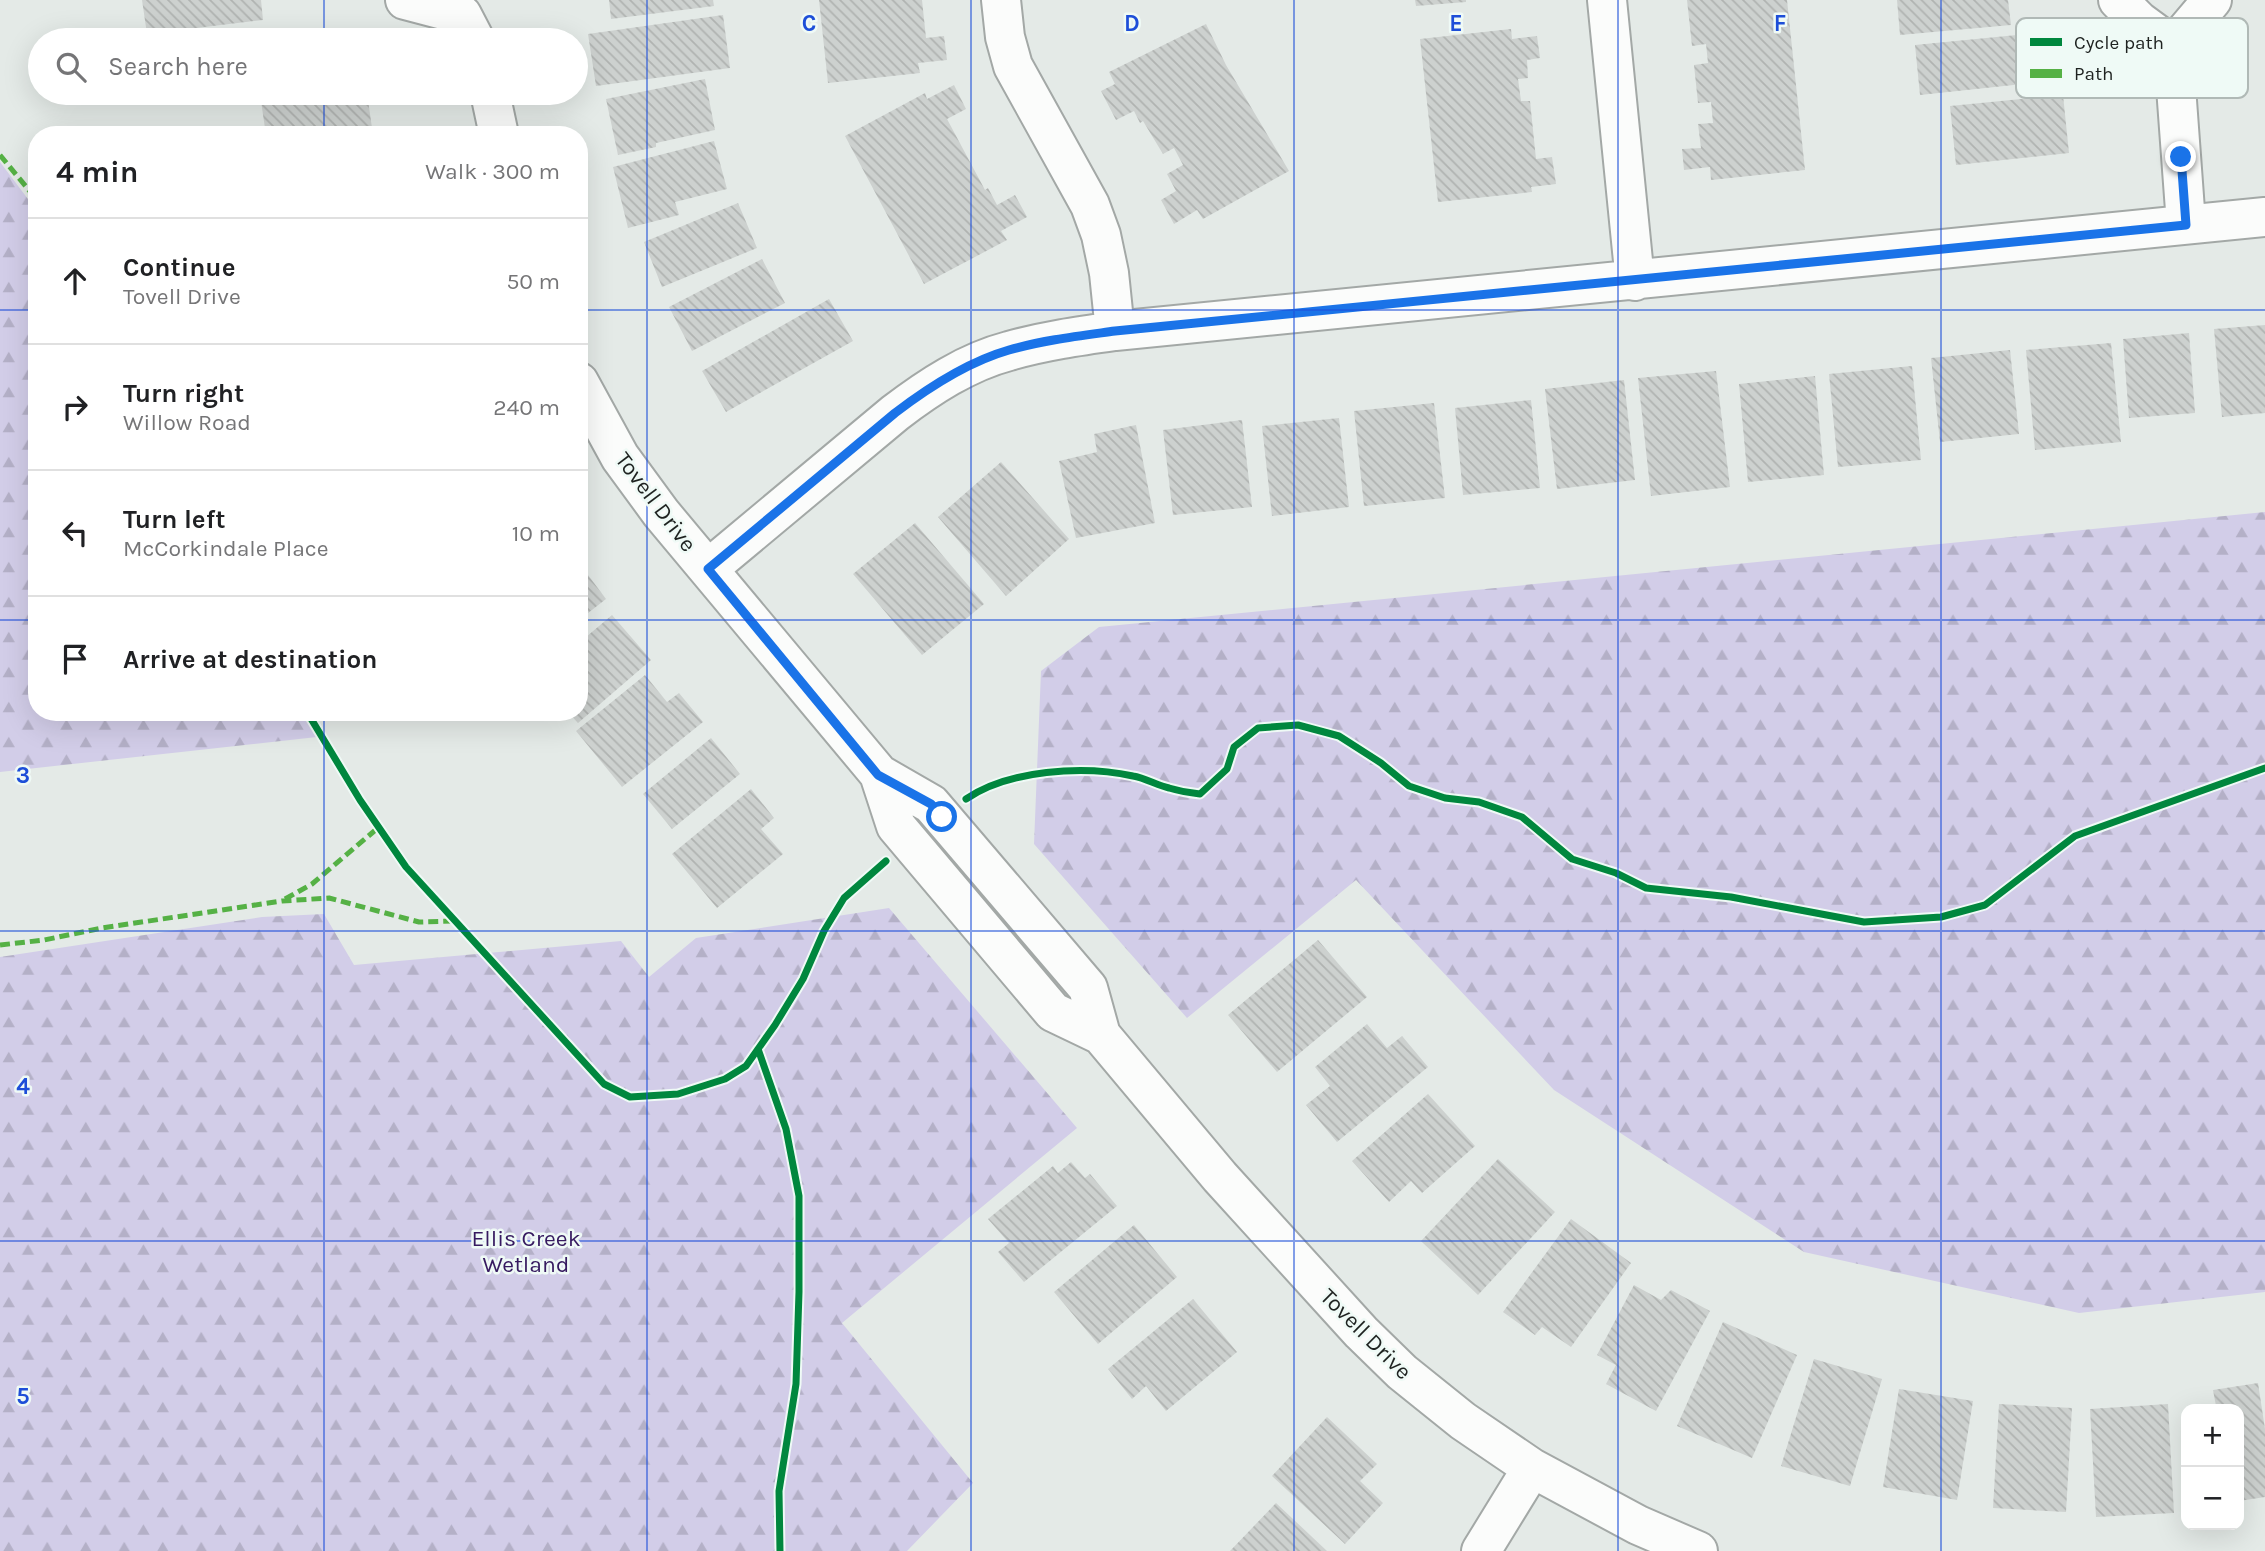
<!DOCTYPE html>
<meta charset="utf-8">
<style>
body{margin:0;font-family:Karla,sans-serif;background:#f6f6f6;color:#202124}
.controls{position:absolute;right:21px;bottom:21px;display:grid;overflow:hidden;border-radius:14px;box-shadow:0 7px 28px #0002}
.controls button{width:63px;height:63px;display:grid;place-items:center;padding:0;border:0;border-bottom:2px solid #e0e0e0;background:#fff;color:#202124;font:35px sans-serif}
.stop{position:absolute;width:21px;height:21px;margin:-16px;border:5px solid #1a73e8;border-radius:50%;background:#fff}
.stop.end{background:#1a73e8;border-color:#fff;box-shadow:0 2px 7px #0008}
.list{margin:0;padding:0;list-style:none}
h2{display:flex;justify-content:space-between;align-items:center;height:91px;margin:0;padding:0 28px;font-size:30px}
h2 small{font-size:23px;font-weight:400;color:#757577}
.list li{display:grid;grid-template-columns:46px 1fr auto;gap:21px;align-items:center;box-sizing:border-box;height:126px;padding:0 28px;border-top:2px solid #e0e0e0}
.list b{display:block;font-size:26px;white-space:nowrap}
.list p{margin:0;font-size:23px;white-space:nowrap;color:#757577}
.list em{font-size:23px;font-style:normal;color:#757577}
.icon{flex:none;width:38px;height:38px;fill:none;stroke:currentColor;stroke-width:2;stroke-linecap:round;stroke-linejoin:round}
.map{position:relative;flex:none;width:2265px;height:1551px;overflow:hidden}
.search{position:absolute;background:#fff;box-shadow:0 7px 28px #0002;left:28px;top:28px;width:560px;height:77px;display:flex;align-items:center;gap:18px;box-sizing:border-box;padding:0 24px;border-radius:38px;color:#757577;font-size:26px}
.panel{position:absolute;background:#fff;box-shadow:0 7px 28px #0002;left:28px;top:126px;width:560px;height:595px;border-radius:28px}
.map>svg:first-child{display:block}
</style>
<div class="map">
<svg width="2265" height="1551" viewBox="0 0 2265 1551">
<defs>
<pattern id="forest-firs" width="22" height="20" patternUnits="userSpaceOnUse" patternTransform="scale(1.75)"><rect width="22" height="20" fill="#d2cde8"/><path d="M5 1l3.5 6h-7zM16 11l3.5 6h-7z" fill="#b4b0c7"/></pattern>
<pattern id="building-back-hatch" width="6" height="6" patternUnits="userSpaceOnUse" patternTransform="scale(1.75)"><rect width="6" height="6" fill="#cdd1cf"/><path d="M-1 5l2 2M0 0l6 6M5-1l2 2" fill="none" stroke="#b0b3b1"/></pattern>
</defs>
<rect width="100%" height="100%" fill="#e4eae7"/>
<path fill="url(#forest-firs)" d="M 0,162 L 37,211 L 37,712 L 320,712 L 317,737 L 0,772 Z
M 2265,512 L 2265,1292 L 2079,1313 L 1804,1252 L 1554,1090 L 1356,880 L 1187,1018 L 1034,844 L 1041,671 L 1099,627 Z
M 889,908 L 1077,1128 L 842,1323 L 973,1483 L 907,1551 L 0,1551 L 0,957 L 262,917 L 324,914 L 354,965 L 621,941 L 649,977 L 696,938 Z"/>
<path fill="url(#building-back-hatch)" d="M 142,0 L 261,0 L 263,20 L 147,34 Z
M 609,0 L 713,0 L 714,6 L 611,19 Z
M 819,0 L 922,0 L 926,38 L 944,36 L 947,60 L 918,63 L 920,73 L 828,83 Z
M 1415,0 L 1466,0 L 1466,2 L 1416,6 Z
M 1687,0 L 1787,0 L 1805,170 L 1711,180 L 1710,167 L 1684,170 L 1682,149 L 1701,148 L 1698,124 L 1713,123 L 1711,102 L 1698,103 L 1694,65 L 1708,63 L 1706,44 L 1692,46 Z
M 1897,0 L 2008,0 L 2011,25 L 1900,35 Z
M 723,15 L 730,68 L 596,86 L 588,34 Z
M 1206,24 L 1226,65 L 1289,171 L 1203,219 L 1197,210 L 1174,224 L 1161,200 L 1176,191 L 1167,174 L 1183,165 L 1174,148 L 1163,154 L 1143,121 L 1140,123 L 1134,111 L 1116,120 L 1101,91 L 1115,84 L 1109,72 Z
M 1511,29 L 1512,39 L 1537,36 L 1540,58 L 1527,60 L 1528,78 L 1518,79 L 1521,101 L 1530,101 L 1536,159 L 1552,157 L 1556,184 L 1531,187 L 1532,192 L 1438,202 L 1420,39 Z
M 302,30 L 303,40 L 222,40 L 222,38 Z
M 2027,34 L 2032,83 L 1920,95 L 1915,45 Z
M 340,35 L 340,40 L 309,40 L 309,38 Z
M 705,79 L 715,130 L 656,143 L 656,147 L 618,155 L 606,99 Z
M 954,85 L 966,109 L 947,119 L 985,190 L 988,188 L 997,205 L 1015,195 L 1027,217 L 1001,231 L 1007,240 L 924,284 L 845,136 L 925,93 L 927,99 Z
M 220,93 L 251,93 L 251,95 L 221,98 Z
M 318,93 L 367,93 L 373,135 L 266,135 L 261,101 Z
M 2063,95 L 2069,153 L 1956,165 L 1950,106 Z
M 714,141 L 727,189 L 675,202 L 679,215 L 628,228 L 613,167 Z
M 738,203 L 757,248 L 662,287 L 644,242 Z
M 762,259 L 785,303 L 692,351 L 669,307 Z
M 829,299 L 853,341 L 726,412 L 702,371 Z
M 2265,325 L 2265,413 L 2222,417 L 2214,329 Z
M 2189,333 L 2195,413 L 2129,418 L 2123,339 Z
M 2111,343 L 2121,442 L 2035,450 L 2026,350 Z
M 2010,350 L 2019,434 L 1940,442 L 1931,358 Z
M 1912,366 L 1921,460 L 1838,467 L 1829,374 Z
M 1716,371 L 1730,487 L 1651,496 L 1638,378 Z
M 1815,376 L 1824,475 L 1748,482 L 1739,384 Z
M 1624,380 L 1635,480 L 1557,489 L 1545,389 Z
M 1531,400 L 1540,488 L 1463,495 L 1455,408 Z
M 1434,403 L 1445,498 L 1364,506 L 1354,411 Z
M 1339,418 L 1349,507 L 1272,516 L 1262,426 Z
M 1242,420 L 1252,507 L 1173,515 L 1163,430 Z
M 1136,425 L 1155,523 L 1076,538 L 1059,461 L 1097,452 L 1094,434 Z
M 1001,462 L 1069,539 L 1006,596 L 938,517 Z
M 915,523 L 984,604 L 922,655 L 853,574 Z
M 579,563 L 606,599 L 579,620 Z
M 612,615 L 651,660 L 578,723 L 568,712 L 579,712 L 579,643 Z
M 645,675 L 667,702 L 679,693 L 703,722 L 622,787 L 576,731 Z
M 711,738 L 740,774 L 672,829 L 643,794 Z
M 751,789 L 774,818 L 761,829 L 783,854 L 717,908 L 672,854 Z
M 1318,940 L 1367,997 L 1277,1072 L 1228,1015 Z
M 1367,1024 L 1387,1048 L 1402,1036 L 1428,1067 L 1337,1142 L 1306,1105 L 1330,1086 L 1315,1067 Z
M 1428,1094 L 1475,1146 L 1422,1193 L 1411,1181 L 1389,1202 L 1352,1161 Z
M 1498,1159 L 1555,1212 L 1478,1295 L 1421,1241 Z
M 1071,1162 L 1085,1178 L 1090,1174 L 1117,1206 L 1024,1282 L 998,1252 L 1009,1243 L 988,1219 L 1053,1166 L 1058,1173 Z
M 1571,1219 L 1631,1263 L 1571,1347 L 1542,1327 L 1535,1335 L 1503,1312 Z
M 1134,1225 L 1177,1277 L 1098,1344 L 1054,1292 Z
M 1634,1285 L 1661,1300 L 1671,1290 L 1710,1311 L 1656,1411 L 1606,1384 L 1616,1365 L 1597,1355 Z
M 1193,1299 L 1237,1352 L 1166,1411 L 1146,1386 L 1132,1399 L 1108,1369 Z
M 1723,1322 L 1797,1355 L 1752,1458 L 1677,1426 Z
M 1814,1359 L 1882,1379 L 1850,1486 L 1781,1466 Z
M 2258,1383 L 2265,1429 L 2265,1497 L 2239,1501 L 2239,1409 L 2207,1408 L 2216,1406 L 2213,1390 Z
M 1899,1389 L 1973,1401 L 1957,1500 L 1883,1487 Z
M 1999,1404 L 2072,1408 L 2066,1512 L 1993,1508 Z
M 2168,1404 L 2174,1513 L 2096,1517 L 2090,1409 Z
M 1327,1417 L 1377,1464 L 1360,1481 L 1383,1503 L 1345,1544 L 1272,1476 Z
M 1276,1503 L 1327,1551 L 1230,1551 Z"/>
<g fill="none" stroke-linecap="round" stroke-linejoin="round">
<g stroke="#a3a8a6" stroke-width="42">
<path id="minor" d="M 405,0 L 462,15 L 475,40
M 1001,0 L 1005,37 L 1013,66 L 1090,205 L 1101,235 L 1109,273 L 1115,331
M 1607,0 L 1635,281
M 2118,0 L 2139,21 L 2173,46
M 490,93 L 499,135
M 2186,224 L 2173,46 L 2212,0
M 579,382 L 620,457 L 661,513 L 879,774 L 931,804 L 1088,988 L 1101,1035 L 1220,1177 L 1361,1332 L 1402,1372 L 1463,1421 L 1532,1468 L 1638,1525 L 1698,1551
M 708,569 L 895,413 C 929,387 967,362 1009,351 C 1044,341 1079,336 1115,331 L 2265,217
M 879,774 L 896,826 L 1053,1012 L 1101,1035
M 1481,1551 L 1532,1468"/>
</g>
<use href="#minor" stroke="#fbfcfb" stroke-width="38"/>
<path stroke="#55b145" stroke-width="5" stroke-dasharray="10 5" stroke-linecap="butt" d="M 0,155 L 37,200
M 285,899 L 312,884 L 379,827
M 0,945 L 44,940 L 102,928 L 282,901 L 329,898 L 419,922 L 456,921"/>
<g stroke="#effaf6" stroke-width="11">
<path id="cycleway" d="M 307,712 L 360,800 L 406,867 L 604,1084 L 630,1097 L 678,1094 L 725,1079 L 746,1066 L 775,1025 L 803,979 L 824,931 L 844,898 L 886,861
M 966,799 C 1008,770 1083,765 1133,776 C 1145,778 1157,785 1169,788 C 1179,791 1190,793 1200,794 L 1227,769 L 1234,747 L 1258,728 L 1298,725 L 1339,736 L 1381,763 L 1409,786 L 1445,798 L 1479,802 L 1522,817 L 1572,859 L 1616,873 L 1646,888 L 1731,897 L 1864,922 L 1941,917 L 1985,905 L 2075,836 L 2265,768
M 758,1049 L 786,1129 L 799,1196 L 799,1292 L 796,1384 L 779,1491 L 780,1551"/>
</g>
<use href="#cycleway" stroke="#00873e" stroke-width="7"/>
</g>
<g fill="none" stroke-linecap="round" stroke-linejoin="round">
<path stroke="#1a73e8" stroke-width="9" d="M 942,817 L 931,804 L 878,775 L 708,569 L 895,413 C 929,387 967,362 1009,350 C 1044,340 1079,336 1115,331 L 2186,225 L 2181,157"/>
</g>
<path fill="none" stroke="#1d4ed8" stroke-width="2" stroke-opacity="0.55" d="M 324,0 L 324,40M 647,0 L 647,1551M 971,0 L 971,1551M 1294,0 L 1294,1551M 1618,0 L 1618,1551M 1941,0 L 1941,1551M 324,93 L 324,135M 0,310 L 37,310M 579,310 L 2265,310M 0,620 L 37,620M 579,620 L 2265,620M 324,712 L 324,1551M 0,931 L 2265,931M 0,1241 L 2265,1241"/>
<g text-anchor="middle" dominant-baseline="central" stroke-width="5" stroke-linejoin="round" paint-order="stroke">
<g font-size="23" fill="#1e2220" stroke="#effaf6">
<text transform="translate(656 502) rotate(53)">Tovell Drive</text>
<text transform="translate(1366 1334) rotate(45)">Tovell Drive</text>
</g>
<g font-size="23" fill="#361a60" stroke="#effaf6">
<text x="526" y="1238">Ellis Creek<tspan x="526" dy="26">Wetland</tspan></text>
</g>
</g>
<rect x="2016" y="18" width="232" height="80" rx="10" fill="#effaf6" stroke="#b0b9b6" stroke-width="2"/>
<rect x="2030" y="38" width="32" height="8" fill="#00873e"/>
<rect x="2030" y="69" width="32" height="9" fill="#55b145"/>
<g font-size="19" fill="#1e2220">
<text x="2074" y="49">Cycle path</text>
<text x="2074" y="80">Path</text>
</g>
<g font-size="23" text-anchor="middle" font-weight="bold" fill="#1d4ed8" stroke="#effaf6" stroke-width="5" stroke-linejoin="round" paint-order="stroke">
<text x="809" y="31">C</text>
<text x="1132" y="31">D</text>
<text x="1456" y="31">E</text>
<text x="1780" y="31">F</text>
<text x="23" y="783">3</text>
<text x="23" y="1094">4</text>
<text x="23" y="1404">5</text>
</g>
</svg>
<div class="controls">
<button>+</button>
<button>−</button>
</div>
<div class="stop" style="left:942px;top:817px"></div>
<div class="stop end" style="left:2181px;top:157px"></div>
<div class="search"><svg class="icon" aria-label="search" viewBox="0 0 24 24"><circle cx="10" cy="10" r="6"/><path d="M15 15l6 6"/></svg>Search here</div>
<section class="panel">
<h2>4 min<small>Walk · 300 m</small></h2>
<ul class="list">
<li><svg class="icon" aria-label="ahead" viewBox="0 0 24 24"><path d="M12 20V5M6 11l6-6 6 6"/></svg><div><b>Continue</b><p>Tovell Drive</p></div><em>50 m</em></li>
<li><svg class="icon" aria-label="right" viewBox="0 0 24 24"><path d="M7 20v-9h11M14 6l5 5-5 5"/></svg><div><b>Turn right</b><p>Willow Road</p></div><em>240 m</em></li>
<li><svg class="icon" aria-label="left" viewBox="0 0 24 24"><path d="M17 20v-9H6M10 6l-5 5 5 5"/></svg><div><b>Turn left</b><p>McCorkindale Place</p></div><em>10 m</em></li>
<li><svg class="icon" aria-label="arrive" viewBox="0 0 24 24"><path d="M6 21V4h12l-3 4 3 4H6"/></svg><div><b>Arrive at destination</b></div></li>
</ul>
</section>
</div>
